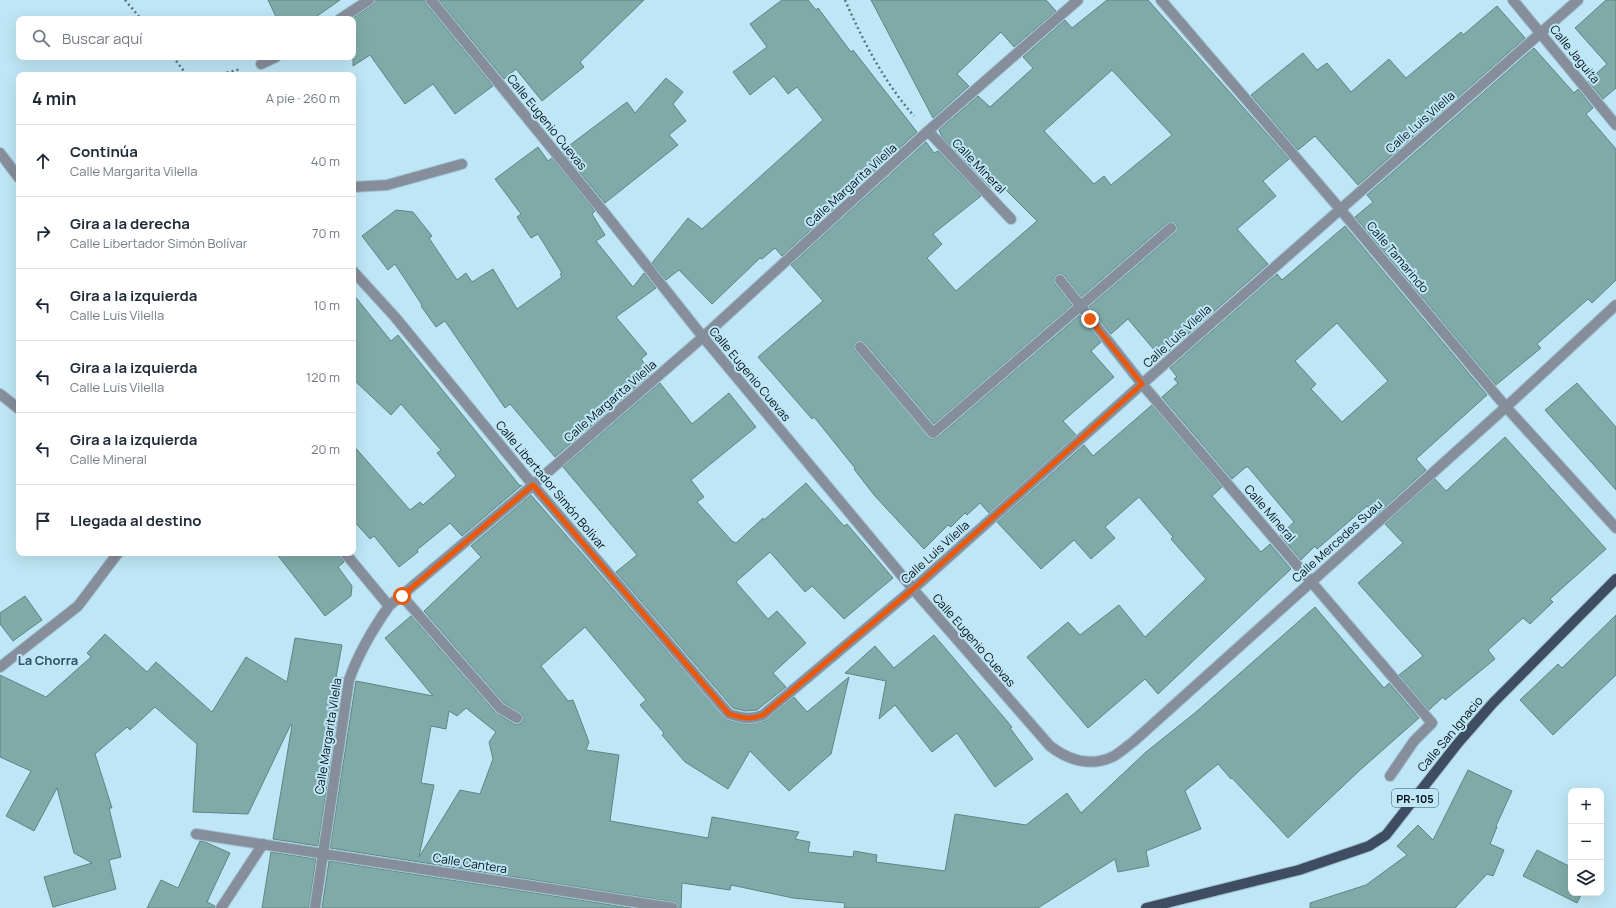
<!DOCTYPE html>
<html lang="es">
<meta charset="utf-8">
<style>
body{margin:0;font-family:Manrope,sans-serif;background:#f6f6f7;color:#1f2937}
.controls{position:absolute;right:12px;bottom:12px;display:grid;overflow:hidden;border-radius:8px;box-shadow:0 4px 16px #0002}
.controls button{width:36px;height:36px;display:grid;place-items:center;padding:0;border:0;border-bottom:1px solid #e0e1e3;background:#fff;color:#1f2937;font:20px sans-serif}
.stop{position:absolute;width:12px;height:12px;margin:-9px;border:3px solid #ea580c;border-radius:50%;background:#fff}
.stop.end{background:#ea580c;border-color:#fff;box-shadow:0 1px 4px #0008}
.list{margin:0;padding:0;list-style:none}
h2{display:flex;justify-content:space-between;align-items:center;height:52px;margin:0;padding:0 16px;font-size:17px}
h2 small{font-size:13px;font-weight:400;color:#747a83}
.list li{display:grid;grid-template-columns:26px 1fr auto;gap:12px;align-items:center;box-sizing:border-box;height:72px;padding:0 16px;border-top:1px solid #e0e1e3}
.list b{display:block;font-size:15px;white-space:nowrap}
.list p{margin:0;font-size:13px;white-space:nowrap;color:#747a83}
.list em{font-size:13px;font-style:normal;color:#747a83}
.icon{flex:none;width:22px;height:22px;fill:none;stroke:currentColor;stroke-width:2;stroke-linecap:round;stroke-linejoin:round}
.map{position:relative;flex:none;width:1616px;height:908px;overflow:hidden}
.search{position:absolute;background:#fff;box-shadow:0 4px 16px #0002;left:16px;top:16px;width:340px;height:44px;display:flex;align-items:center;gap:10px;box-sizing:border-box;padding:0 14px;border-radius:8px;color:#747a83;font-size:15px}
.panel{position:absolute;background:#fff;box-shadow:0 4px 16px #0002;left:16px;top:72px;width:340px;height:484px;border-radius:8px}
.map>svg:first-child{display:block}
</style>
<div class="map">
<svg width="1616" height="908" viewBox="0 0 1616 908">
<rect width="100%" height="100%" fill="#bfe6f6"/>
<path fill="#7faaa8" stroke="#5c8685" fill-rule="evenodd" d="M 268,0 L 340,0 L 313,19 L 277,19 Z
M 375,0 L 425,0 L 426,4 L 493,86 L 455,114 L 433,84 L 405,104 L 370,55 L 353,66 L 353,18 L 373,5 Z
M 439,0 L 644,0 L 580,62 L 584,67 L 542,101 L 516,69 L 504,79 Z
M 782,0 L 808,0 L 816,10 L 818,8 L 851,52 L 853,50 L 917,132 L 782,256 L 775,248 L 762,259 L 760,258 L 712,304 L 679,270 L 666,280 L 652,263 L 688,218 L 702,229 L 823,120 L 797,87 L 788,94 L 774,76 L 750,95 L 733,72 L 767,47 L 750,24 Z
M 871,0 L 1046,0 L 1056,11 L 1014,47 L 1001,32 L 957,74 L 969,86 L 933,118 Z
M 1107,0 L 1148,0 L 1289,159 L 1263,181 L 1276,196 L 1237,229 L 1268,264 L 1161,358 L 1128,319 L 1111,334 L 1089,307 L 1175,233 L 1177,227 L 1176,224 L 1170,222 L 1167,223 L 1081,297 L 1065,276 L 1059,274 L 1056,275 L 1054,278 L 1055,284 L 1072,305 L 934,424 L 865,343 L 862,341 L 856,342 L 854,345 L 855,351 L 931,439 L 937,438 L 1080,315 L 1101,342 L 1091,351 L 1114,377 L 1063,421 L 1076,435 L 989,513 L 980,503 L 967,515 L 965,513 L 951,527 L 948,525 L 924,549 L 874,495 L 854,469 L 855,468 L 814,417 L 812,419 L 758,357 L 823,301 L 791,265 L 926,142 L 934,153 L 938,151 L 981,196 L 933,234 L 942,244 L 927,258 L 956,291 L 1037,221 L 998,182 L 991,188 L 942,137 L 939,130 L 978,96 L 990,107 L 1033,68 L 1023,57 L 1065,20 L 1072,28 ZM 1112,70 L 1172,135 L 1111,185 L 1104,176 L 1094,184 L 1044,131 Z
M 1606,0 L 1616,0 L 1616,88 L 1603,99 L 1588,81 L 1607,64 L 1575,28 Z
M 1497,6 L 1525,38 L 1358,185 L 1315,136 L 1298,150 L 1251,95 L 1303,53 L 1317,70 L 1327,63 L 1351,92 L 1389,59 L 1406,78 L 1461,32 L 1463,35 Z
M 1534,48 L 1574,93 L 1578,89 L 1593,108 L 1586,114 L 1616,149 L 1616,280 L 1592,303 L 1588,299 L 1537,344 L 1541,348 L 1496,385 L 1355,217 L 1373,202 L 1367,195 Z
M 666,78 L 683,92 L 673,104 L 686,121 L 669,135 L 678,145 L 605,203 L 562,151 L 627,102 L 635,113 Z
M 538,147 L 548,161 L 552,158 L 595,211 L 592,214 L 605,235 L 596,241 L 633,287 L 644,273 L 656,288 L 616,317 L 647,354 L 641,359 L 652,373 L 555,457 L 510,404 L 505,408 L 445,321 L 436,327 L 421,306 L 422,305 L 395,264 L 388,270 L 362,236 L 396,210 L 413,212 L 432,236 L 429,238 L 457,280 L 466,273 L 472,282 L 493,269 L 517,309 L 562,277 L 560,274 L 562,273 L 538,234 L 531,238 L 517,217 L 521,214 L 495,179 Z
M 1345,226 L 1487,395 L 1416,459 L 1426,470 L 1376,515 L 1367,506 L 1317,549 L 1315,546 L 1301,560 L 1280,535 L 1294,522 L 1248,467 L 1246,467 L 1232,479 L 1162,397 L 1178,383 L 1174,379 L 1177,377 L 1170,368 L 1277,274 L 1282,280 ZM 1337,323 L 1388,381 L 1342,422 L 1311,389 L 1316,384 L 1295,361 Z
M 353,294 L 391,341 L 398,335 L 520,486 L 522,485 L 462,536 L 450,523 L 417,550 L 418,552 L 399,567 L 374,536 L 370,539 L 353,520 L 353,445 L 410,510 L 420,502 L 423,505 L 456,476 L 437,453 L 441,450 L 401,404 L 391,415 L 353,379 Z
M 660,383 L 692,424 L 729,393 L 756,427 L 691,480 L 704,497 L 697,502 L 732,541 L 736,543 L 763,518 L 764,520 L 806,483 L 844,526 L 847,524 L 893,578 L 844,619 L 812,586 L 805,592 L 770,552 L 736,582 L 768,619 L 777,611 L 806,643 L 773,673 L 786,687 L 757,710 L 746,711 L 733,708 L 616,572 L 637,555 L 563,467 Z
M 1577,383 L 1616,427 L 1616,490 L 1545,410 Z
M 1152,405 L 1222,487 L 1212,496 L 1261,552 L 1270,544 L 1291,569 L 1158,694 L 1145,679 L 1088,728 L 1027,657 L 1068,622 L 1080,635 L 1119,605 L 1145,637 L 1206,579 L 1171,539 L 1173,537 L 1139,497 L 1105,527 L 1115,538 L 1091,559 L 1074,540 L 1041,569 L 997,522 L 1084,445 L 1093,456 Z
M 1505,437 L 1606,549 L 1550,599 L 1553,602 L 1530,624 L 1523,618 L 1488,650 L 1495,659 L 1445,700 L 1443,697 L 1429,710 L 1399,675 L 1423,656 L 1358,583 L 1403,543 L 1385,524 L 1435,479 L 1446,491 Z
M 531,495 L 727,720 L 746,724 L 765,721 L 794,697 L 807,712 L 849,677 L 831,754 L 824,760 L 789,791 L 750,751 L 728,789 L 685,762 L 662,735 L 664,733 L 640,705 L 646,700 L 585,627 L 541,666 L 568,701 L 573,700 L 589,742 L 586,750 L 619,755 L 610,821 L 708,838 L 712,817 L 799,832 L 795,839 L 810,842 L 808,852 L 853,857 L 854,851 L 877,855 L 876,862 L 945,871 L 955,814 L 1026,825 L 1067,793 L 1081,813 L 1146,752 L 1196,712 L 1315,607 L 1384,688 L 1389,683 L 1419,718 L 1359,771 L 1288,838 L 1232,778 L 1231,779 L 1218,764 L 1185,791 L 1201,829 L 1146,851 L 1149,866 L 1118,872 L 1115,859 L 1038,908 L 844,908 L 845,903 L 793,898 L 731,885 L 730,890 L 682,883 L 681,908 L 679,908 L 677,903 L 674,902 L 330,848 L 356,681 L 433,696 L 385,638 L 411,616 L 495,712 L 514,724 L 520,724 L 523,721 L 522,714 L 504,703 L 424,611 L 481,557 L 471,546 ZM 466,708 L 496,732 L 489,742 L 493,759 L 480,794 L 460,790 L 419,857 L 434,785 L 421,783 L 431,726 L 446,729 L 449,711 L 457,716 Z
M 276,553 L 339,553 L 344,562 L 338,567 L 352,586 L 351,596 L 325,616 Z
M 25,596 L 42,620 L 13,641 L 0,624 L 0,613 Z
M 1616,615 L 1616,675 L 1553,735 L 1520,700 L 1558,664 L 1562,668 Z
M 105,634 L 147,672 L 156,662 L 212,712 L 246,657 L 287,682 L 295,638 L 342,645 L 336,677 L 343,678 L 318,846 L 273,839 L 292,725 L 291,724 L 248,814 L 193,812 L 197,744 L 155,707 L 130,730 L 127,727 L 95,754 L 112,808 L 109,808 L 121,857 L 109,860 L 116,889 L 53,907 L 44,877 L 92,863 L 74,853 L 57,788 L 34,831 L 6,816 L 31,771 L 0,757 L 0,675 L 46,697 L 91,657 L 87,653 Z
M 934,635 L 1012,727 L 1010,728 L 1033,759 L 995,787 L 957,733 L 932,752 L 895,705 L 879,719 L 886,681 L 845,673 L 875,646 L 894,668 Z
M 1468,770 L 1512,791 L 1496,826 L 1497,827 L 1490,844 L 1504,850 L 1493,876 L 1487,874 L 1455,908 L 1310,908 L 1310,903 L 1366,885 L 1407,855 L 1397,846 L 1418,825 L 1433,840 Z
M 200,841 L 205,842 L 230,853 L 207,902 L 215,906 L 215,908 L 147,908 L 161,880 L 178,888 Z
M 1537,850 L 1571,867 L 1571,893 L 1582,893 L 1577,903 L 1523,876 Z
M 271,852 L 316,859 L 309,908 L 262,908 Z
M 329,861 L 631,908 L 322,908 Z"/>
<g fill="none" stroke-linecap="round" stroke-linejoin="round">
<g stroke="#a1c4d2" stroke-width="12">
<path id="minor" d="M 431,0 L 607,216 L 703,337 L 913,589 L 1050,746 C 1068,760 1090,767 1112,757 C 1119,754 1126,747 1133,742 L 1506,407 L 1616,305
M 1161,0 L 1340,209 L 1506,407 L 1616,528
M 1513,0 L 1616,125
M 340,19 L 369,0
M 261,64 L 276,57
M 928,131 L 1011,219
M 0,153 L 19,178
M 353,187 L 387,185 L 462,164
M 353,271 L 395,317 L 533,485 L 729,714 C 742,718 750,720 763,715 L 913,589 L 1142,384 L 1578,0
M 1060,280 L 1142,384 L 1432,723 L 1414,741 L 1390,776
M 860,347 L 933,433 L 1171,228
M 0,394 L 19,409
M 345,553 L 389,606
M 402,596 L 500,708 L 517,718
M 0,667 L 78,606 L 118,553
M 196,834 L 673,908
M 221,908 L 263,844
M 315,908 L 349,680 C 359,652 372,630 389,606 L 533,485 L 703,337 L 928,131 L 1078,0"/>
</g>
<g stroke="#a1c4d2" stroke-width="12">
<path id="major" d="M 1146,908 L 1299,870 L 1369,846 L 1386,835 L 1458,743 L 1493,703 L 1616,579"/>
</g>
<path stroke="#5a747e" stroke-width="2.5" stroke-dasharray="2 3" stroke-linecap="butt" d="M 125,0 L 141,19
M 845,0 C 863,41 884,82 914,116
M 173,57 L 187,75
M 217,75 L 241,69"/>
<use href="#minor" stroke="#868e9b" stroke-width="10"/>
<use href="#major" stroke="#3e4d62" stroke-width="10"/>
</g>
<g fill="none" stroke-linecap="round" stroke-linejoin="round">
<path stroke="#ea580c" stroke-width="5" d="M 402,596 L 533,485 L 729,714 C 742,718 750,720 763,715 L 913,589 L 1142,384 L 1090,319"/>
</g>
<g text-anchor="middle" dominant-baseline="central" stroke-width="4" stroke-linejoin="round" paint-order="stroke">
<rect fill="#bfe6f6" stroke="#3c515a" stroke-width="1" x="1392" y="789" width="46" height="18" rx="3"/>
<g font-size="11" font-weight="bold" fill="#041117">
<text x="1415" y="798">PR-105</text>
</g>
<g font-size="12" fill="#041117" stroke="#bfe6f6">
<text transform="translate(1575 54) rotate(51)">Calle Jaguita</text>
<text transform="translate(547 122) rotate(51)">Calle Eugenio Cuevas</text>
<text transform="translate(1420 122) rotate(-41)">Calle Luis Vilella</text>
<text transform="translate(979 166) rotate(46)">Calle Mineral</text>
<text transform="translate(851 185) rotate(-42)">Calle Margarita Vilella</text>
<text transform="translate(1398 257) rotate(50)">Calle Tamarindo</text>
<text transform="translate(1177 336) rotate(-42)">Calle Luis Vilella</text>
<text transform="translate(750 374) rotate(50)">Calle Eugenio Cuevas</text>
<text transform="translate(610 401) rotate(-41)">Calle Margarita Vilella</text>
<text transform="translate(551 485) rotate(50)">Calle Libertador Simón Bolívar</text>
<text transform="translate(1270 513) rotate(49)">Calle Mineral</text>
<text transform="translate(1337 541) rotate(-42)">Calle Mercedes Suau</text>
<text transform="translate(935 552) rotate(-42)">Calle Luis Vilella</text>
<text transform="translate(974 640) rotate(49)">Calle Eugenio Cuevas</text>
<text transform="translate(1450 734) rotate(-50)">Calle San Ignacio</text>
<text transform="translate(328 736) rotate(-81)">Calle Margarita Vilella</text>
<text transform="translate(470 863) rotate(9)">Calle Cantera</text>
</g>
<g font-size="13" font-weight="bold" fill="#315462" stroke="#bfe6f6">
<text x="48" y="660">La Chorra</text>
</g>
</g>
</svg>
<div class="controls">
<button>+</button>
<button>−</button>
<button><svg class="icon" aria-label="layers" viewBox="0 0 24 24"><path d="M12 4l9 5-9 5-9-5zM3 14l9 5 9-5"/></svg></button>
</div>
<div class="stop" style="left:402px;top:596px"></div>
<div class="stop end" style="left:1090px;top:319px"></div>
<div class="search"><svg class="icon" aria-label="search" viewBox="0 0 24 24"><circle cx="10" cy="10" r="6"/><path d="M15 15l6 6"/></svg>Buscar aquí</div>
<section class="panel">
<h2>4 min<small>A pie · 260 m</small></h2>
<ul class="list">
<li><svg class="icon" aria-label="ahead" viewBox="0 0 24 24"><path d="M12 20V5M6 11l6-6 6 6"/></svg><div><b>Continúa</b><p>Calle Margarita Vilella</p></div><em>40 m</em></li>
<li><svg class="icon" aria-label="right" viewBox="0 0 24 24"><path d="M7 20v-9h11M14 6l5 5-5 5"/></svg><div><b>Gira a la derecha</b><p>Calle Libertador Simón Bolívar</p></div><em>70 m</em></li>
<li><svg class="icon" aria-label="left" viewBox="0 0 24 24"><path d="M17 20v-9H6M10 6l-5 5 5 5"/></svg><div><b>Gira a la izquierda</b><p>Calle Luis Vilella</p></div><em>10 m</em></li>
<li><svg class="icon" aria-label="left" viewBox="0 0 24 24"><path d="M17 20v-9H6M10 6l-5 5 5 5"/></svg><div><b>Gira a la izquierda</b><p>Calle Luis Vilella</p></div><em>120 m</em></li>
<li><svg class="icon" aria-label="left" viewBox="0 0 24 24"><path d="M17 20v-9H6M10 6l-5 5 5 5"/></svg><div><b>Gira a la izquierda</b><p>Calle Mineral</p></div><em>20 m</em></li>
<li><svg class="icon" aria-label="arrive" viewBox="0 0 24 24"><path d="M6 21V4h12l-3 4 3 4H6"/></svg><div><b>Llegada al destino</b></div></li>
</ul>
</section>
</div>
